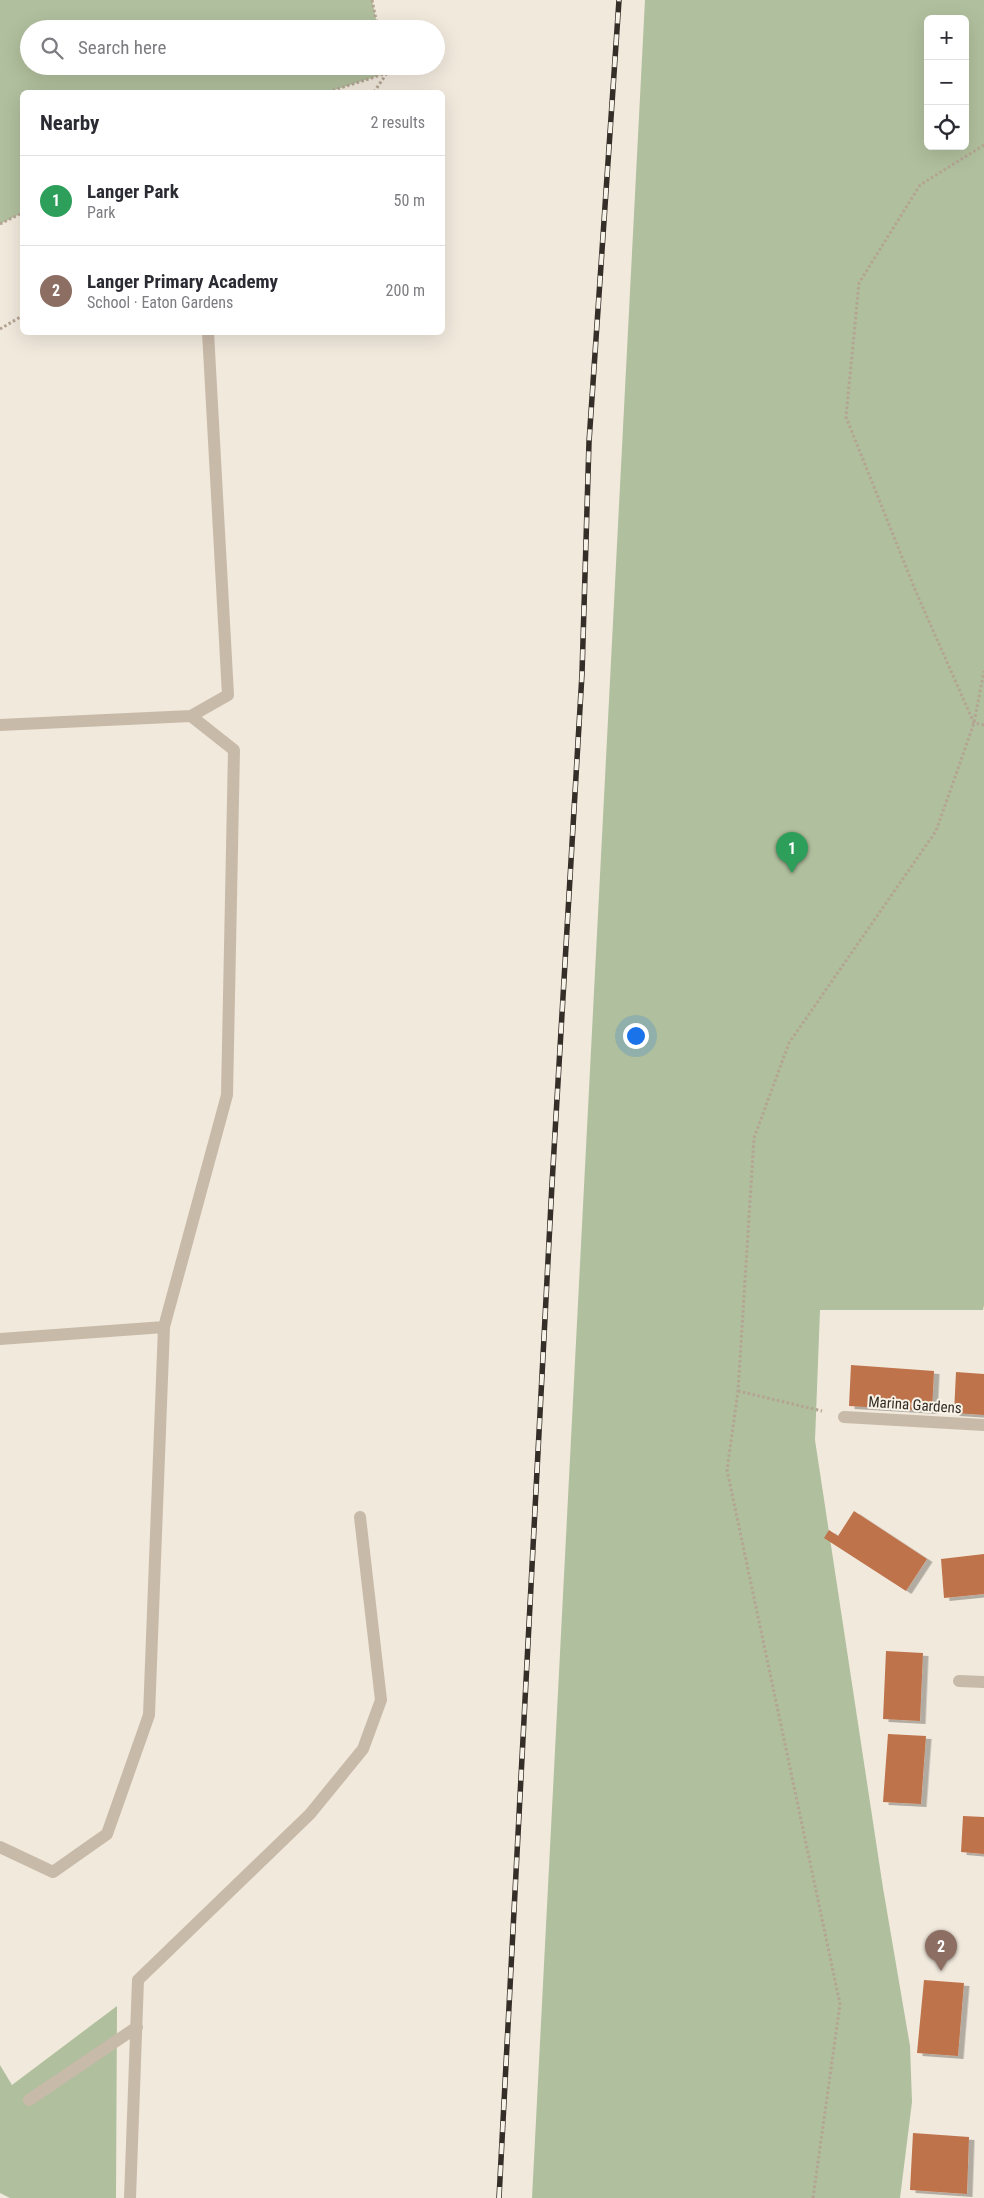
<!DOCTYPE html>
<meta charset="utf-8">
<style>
body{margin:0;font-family:"Roboto Condensed",sans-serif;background:#f7f7f7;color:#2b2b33}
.controls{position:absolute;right:15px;top:15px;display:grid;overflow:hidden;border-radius:8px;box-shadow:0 5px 20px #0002}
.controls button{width:45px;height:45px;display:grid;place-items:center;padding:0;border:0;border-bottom:1px solid #e1e1e2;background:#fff;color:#2b2b33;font:25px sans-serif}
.you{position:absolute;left:635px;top:1035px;width:18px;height:18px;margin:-12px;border:4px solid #fff;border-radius:50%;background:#1a73e8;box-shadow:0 0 0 8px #1a73e833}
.badge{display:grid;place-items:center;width:32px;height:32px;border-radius:50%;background:#204c55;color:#fff;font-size:16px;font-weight:700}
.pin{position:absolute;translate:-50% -41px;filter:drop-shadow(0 1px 2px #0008)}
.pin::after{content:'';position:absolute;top:26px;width:18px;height:15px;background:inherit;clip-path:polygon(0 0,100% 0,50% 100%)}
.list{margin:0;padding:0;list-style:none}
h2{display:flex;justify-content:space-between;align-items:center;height:65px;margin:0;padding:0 20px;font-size:21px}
h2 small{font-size:16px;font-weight:400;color:#7c7c81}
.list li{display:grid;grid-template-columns:32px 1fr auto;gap:15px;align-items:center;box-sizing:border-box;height:90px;padding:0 20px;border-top:1px solid #e1e1e2}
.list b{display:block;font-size:19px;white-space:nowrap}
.list p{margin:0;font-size:16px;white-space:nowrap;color:#7c7c81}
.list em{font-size:16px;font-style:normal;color:#7c7c81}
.icon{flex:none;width:28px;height:28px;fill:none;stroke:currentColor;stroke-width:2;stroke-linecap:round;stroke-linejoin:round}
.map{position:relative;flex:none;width:984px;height:2198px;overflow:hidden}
.search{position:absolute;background:#fff;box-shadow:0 5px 20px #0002;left:20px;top:20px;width:425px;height:55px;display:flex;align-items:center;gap:12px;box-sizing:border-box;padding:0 18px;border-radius:28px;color:#7c7c81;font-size:19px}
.panel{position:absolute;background:#fff;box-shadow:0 5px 20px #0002;left:20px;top:90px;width:425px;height:245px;border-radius:8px}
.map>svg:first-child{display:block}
</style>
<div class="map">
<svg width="984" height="2198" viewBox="0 0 984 2198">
<defs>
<filter id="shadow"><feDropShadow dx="5.5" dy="3" stdDeviation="0" flood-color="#0004"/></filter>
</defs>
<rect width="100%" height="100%" fill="#f1e9dc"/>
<path fill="#b0bf9d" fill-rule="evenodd" d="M 0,0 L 372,0 L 378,29 L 29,29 L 29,66 L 385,66 L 387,73 L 328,92 L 22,92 L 22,213 L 0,224 Z
M 645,0 L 984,0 L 984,1305 L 983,1310 L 820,1310 L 815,1440 L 883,1888 L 910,2046 L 912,2102 L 900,2198 L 532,2198 ZM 928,19 L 965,19 L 965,146 L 928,146 Z
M 117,2006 L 116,2198 L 10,2198 L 0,2193 L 0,2065 L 12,2085 Z"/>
<path fill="#bf734c" filter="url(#shadow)" d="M 851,1365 L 934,1371 L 932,1411 L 849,1406 Z
M 956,1372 L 984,1374 L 984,1415 L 954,1413 Z
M 854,1511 L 927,1559 L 906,1591 L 824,1538 L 829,1530 L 838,1536 Z
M 984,1554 L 984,1594 L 944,1598 L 941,1559 Z
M 886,1651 L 923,1653 L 920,1721 L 883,1719 Z
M 888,1734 L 926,1736 L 921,1804 L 883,1802 Z
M 963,1816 L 984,1817 L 984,1854 L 961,1852 Z
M 924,1980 L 964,1983 L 958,2056 L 917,2053 Z
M 913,2133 L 969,2137 L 967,2194 L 910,2190 Z"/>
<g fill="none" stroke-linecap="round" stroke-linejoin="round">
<path stroke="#b4a493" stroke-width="3" stroke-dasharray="2.5 2.5" stroke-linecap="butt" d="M 372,0 L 378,29
M 328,92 L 387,73
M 374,92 L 387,73 L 385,66
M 984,145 L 920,185 L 859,283 L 846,417 L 916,592 L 974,723 L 984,725
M 0,224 L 22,213
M 0,329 L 22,316
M 738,1391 L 822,1411
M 813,2198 L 840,2004 L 727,1470 L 738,1391 L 754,1138 L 789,1043 L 936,831 L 974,723 L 984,671"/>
<path stroke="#c8baa9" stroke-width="12" d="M 191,716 L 228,695 L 208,332
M 0,725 L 191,716 L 234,750 L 227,1095 L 164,1327 L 149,1715 L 107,1834 L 53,1872 L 0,1847
M 0,1339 L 164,1327
M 29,2100 L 137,2027
M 130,2198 L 138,1980 L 310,1814 L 363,1749 L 381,1700 L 360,1517"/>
<path stroke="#c8baa9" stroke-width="12" d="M 844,1417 L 984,1425
M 959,1681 L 984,1682"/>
<g stroke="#352e28" stroke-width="5.5">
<path id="rail" d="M 499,2198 L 552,1184 L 582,674 L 589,442 L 619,0"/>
</g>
<use href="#rail" stroke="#f8f3e8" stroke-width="4" stroke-dasharray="11" stroke-linecap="butt"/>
</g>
<g text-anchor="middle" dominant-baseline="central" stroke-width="4" stroke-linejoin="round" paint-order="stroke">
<g font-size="15" fill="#352e28" stroke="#f8f3e8">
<text transform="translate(915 1405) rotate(4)">Marina Gardens</text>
</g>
</g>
</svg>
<div class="controls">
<button>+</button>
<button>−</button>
<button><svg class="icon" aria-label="locate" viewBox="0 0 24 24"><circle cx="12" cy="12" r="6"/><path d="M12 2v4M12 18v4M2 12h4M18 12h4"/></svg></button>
</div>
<div class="you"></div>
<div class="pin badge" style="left:792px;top:873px;background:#2e9e5b">1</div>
<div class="pin badge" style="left:941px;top:1971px;background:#8d6e63">2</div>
<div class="search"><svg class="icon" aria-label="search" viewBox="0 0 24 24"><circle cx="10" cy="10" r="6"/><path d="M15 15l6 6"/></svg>Search here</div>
<section class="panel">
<h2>Nearby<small>2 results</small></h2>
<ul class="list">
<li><span class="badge" style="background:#2e9e5b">1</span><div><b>Langer Park</b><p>Park</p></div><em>50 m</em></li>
<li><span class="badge" style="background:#8d6e63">2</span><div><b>Langer Primary Academy</b><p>School · Eaton Gardens</p></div><em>200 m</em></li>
</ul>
</section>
</div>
